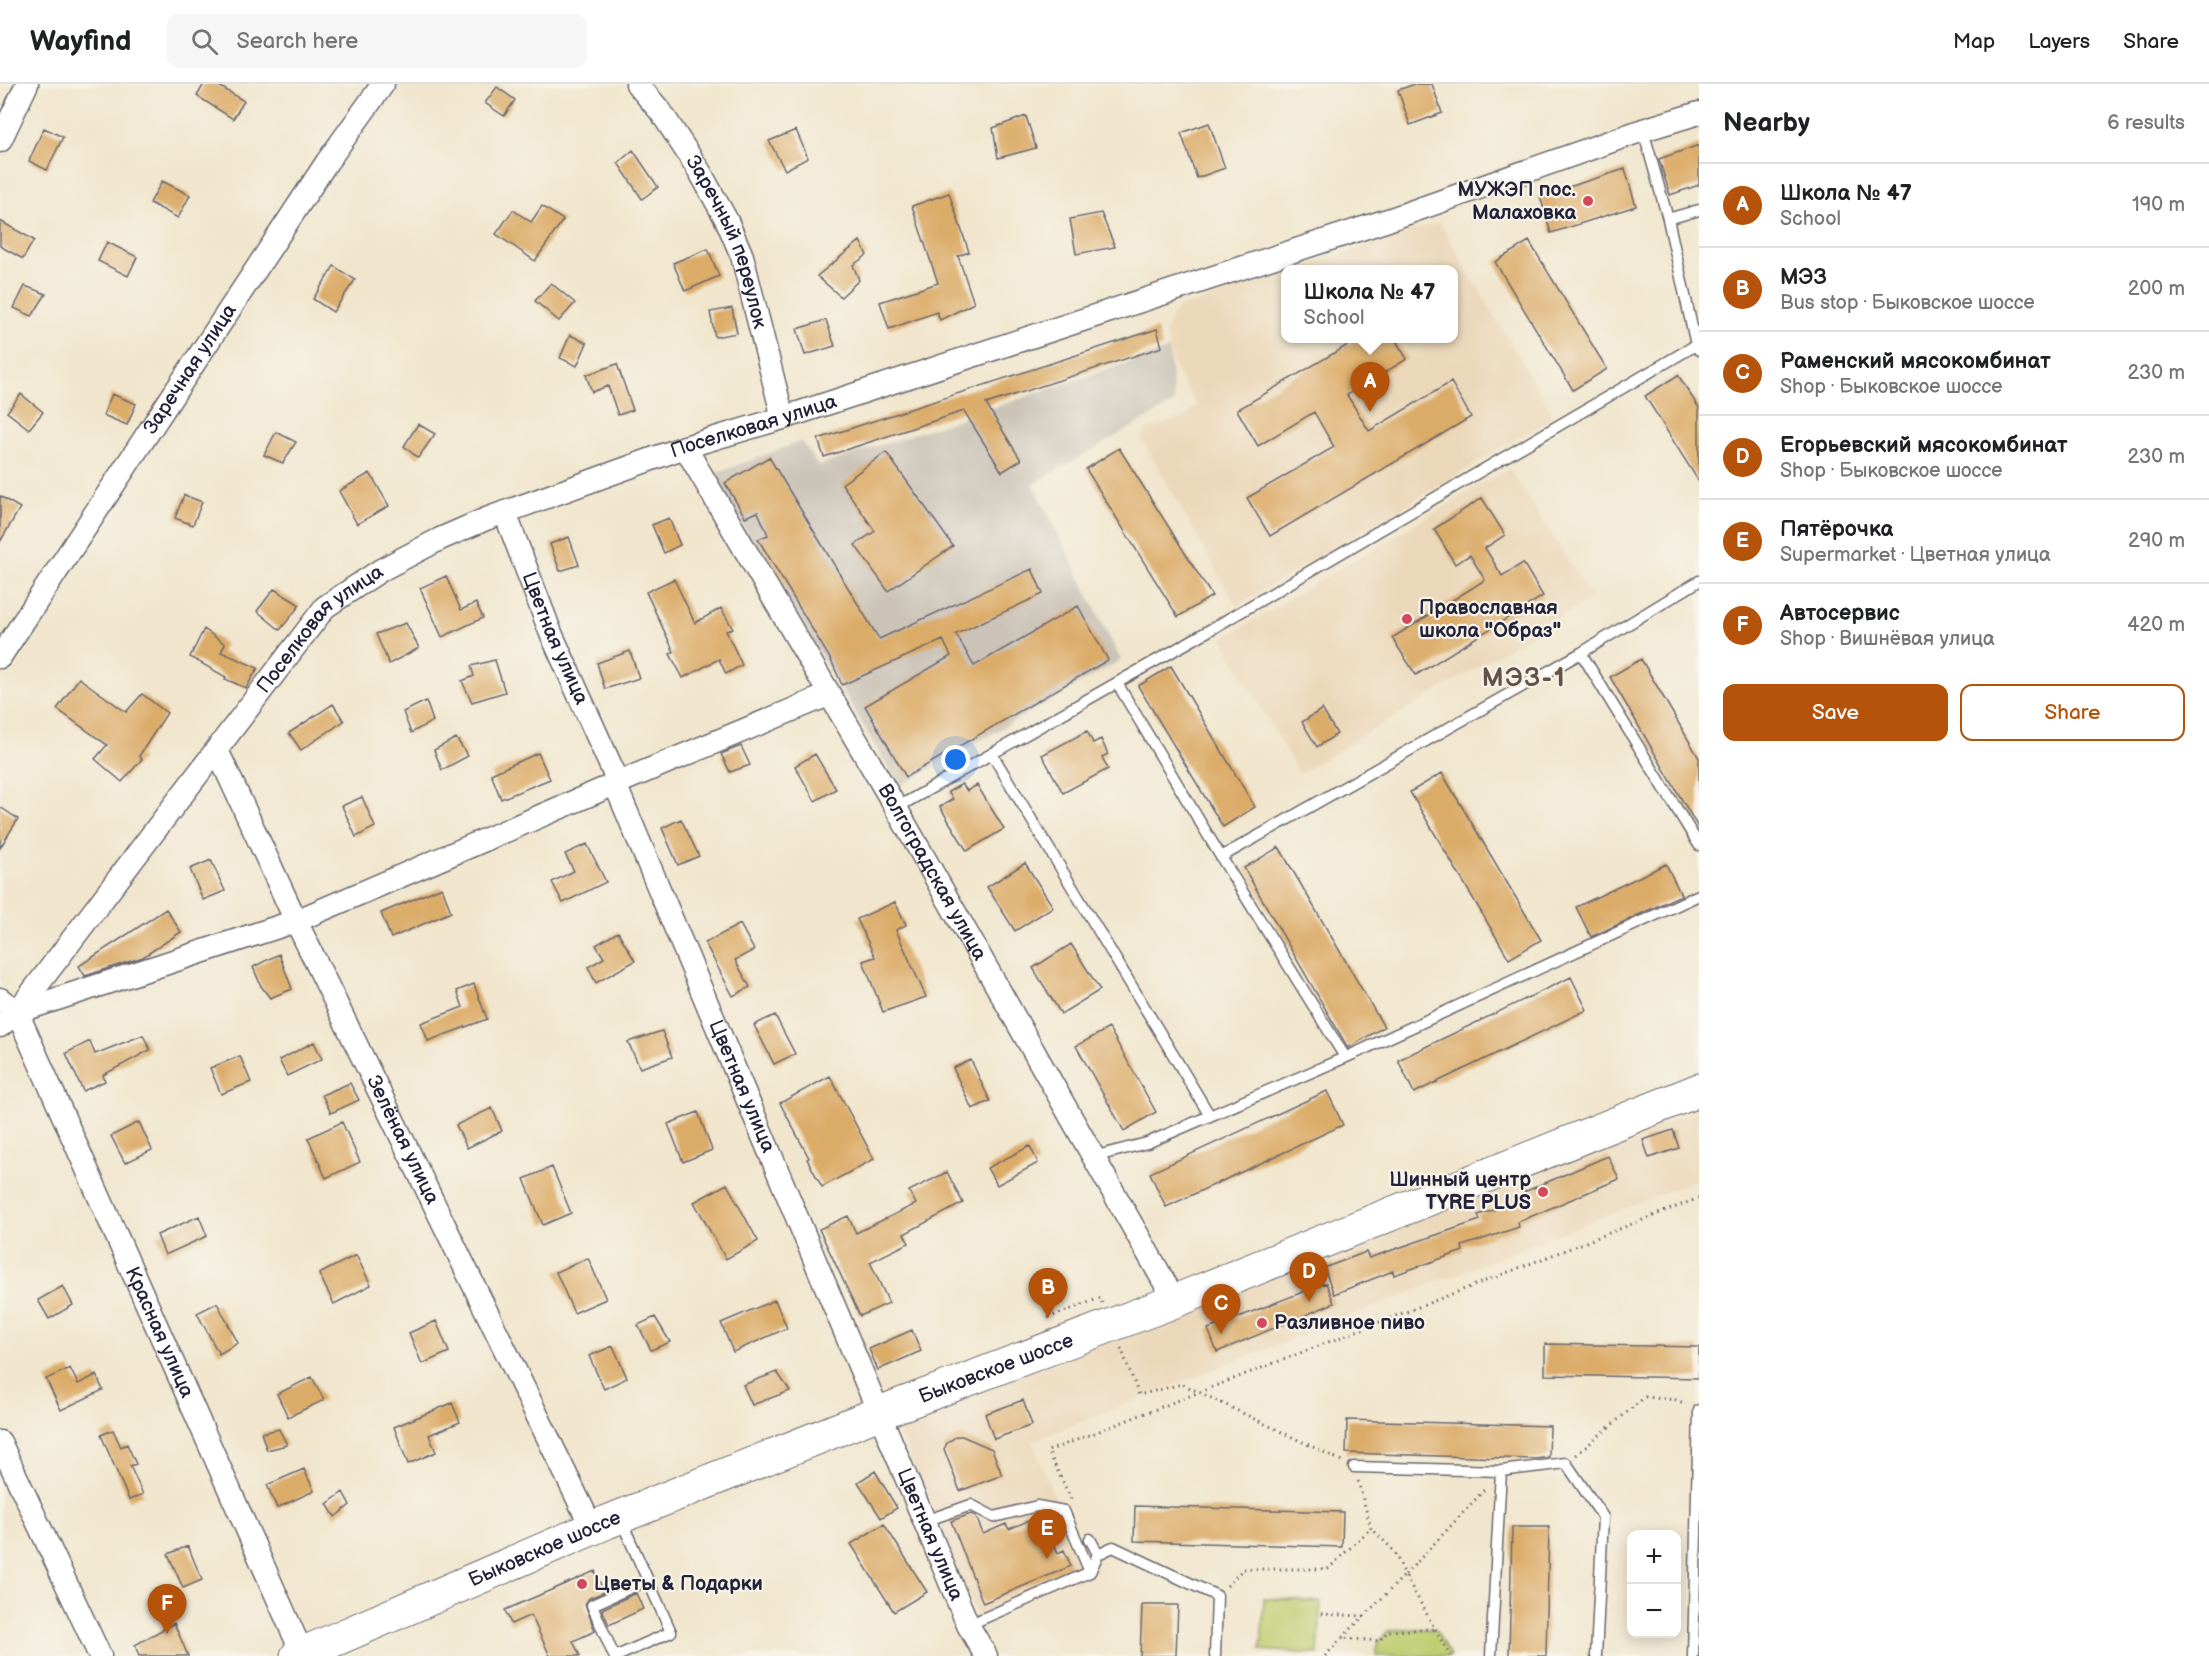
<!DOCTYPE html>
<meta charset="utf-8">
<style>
body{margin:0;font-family:"Balsamiq Sans",sans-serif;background:#f6f6f6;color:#202124}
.controls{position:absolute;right:18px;bottom:18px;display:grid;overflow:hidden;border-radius:12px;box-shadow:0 3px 15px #0003}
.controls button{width:54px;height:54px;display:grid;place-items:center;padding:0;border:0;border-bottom:2px solid #e0e0e0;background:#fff;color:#202124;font:30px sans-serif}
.you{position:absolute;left:956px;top:676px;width:21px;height:21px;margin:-15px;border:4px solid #fff;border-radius:50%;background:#1a73e8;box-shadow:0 0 0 9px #1a73e833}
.badge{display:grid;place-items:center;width:39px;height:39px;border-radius:50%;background:#b45309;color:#fff;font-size:20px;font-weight:700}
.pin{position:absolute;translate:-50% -50px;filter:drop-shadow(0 2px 3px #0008)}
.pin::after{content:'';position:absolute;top:32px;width:21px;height:18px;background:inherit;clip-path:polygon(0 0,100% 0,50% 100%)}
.popup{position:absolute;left:1281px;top:181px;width:177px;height:78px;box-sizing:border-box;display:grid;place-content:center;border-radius:12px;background:#fff;filter:drop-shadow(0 2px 4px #0005);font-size:20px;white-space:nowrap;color:#757577}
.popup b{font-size:22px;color:#202124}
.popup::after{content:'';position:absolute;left:50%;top:100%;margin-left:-12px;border:12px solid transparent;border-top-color:#fff}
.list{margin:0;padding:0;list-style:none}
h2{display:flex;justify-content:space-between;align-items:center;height:78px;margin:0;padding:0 24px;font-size:26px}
h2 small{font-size:20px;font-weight:400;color:#757577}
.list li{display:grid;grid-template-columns:39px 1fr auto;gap:18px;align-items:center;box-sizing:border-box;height:84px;padding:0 24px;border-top:2px solid #e0e0e0}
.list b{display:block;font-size:22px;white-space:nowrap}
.list p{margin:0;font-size:20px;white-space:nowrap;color:#757577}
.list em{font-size:20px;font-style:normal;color:#757577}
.actions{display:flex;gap:12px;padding:18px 24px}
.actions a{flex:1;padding:14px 0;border:2px solid #b45309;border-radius:12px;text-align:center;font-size:21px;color:#b45309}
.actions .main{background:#b45309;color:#fff}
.icon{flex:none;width:33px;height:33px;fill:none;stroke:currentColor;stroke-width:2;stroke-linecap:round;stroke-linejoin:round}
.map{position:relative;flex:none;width:1699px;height:1572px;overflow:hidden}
header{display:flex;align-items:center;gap:36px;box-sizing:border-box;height:84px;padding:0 30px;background:#fff;border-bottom:2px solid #e0e0e0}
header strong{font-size:28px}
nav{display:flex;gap:33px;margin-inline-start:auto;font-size:21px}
.search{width:420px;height:54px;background:#f6f6f6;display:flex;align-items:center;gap:15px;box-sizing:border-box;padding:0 21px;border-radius:12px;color:#757577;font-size:22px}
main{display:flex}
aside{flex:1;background:#fff}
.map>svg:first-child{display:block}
</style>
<header>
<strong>Wayfind</strong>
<div class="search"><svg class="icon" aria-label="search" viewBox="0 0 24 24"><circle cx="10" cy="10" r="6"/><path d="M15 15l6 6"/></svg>Search here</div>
<nav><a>Map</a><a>Layers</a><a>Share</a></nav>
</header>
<main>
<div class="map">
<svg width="1699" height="1572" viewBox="0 0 1699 1572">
<rect width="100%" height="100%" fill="#f7f3e8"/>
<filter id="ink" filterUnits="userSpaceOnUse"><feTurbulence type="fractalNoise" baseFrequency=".0167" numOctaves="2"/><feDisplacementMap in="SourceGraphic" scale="12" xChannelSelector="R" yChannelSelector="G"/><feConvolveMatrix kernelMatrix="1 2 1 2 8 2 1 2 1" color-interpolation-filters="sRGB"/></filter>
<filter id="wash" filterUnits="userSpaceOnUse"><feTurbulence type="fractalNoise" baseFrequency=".008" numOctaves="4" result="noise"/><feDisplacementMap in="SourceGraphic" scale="24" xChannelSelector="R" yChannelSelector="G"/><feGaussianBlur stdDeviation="1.35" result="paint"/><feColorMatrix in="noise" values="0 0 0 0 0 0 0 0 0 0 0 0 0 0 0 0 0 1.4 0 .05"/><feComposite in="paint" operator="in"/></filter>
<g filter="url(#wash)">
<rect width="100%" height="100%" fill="#f1e6cd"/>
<path fill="#ebd8ba" d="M 1439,138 L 1550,326 L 1551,335 L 1236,522 L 1142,355 L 1146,346 L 1186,333 L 1196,321 L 1172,279 L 1165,247 L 1176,225 L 1286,189 L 1286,254 L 1454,254 L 1454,186 L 1297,185 Z
M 1509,384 L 1592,514 L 1299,690 L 1222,555 Z
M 1699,1025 L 1699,1095 L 1032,1357 L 1082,1482 L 977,1532 L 896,1341 Z"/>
<path fill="#cbc3b8" d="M 1169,265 L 1174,319 L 1033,400 L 1121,576 L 900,702 L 712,391 L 802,357 L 818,382 Z"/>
<path fill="#becd6f" stroke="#707855" stroke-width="1.5" d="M 1264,1514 L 1321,1518 L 1318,1570 L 1261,1566 Z
M 1401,1545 L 1435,1545 L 1450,1572 L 1376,1572 L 1379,1557 L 1388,1547 Z"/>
<g id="blocks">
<path fill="#dbab67" d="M 204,0 L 216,0 L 244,17 L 233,35 L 197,12 Z
M 1415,0 L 1432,0 L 1442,29 L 1410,41 L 1398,6 Z
M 497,3 L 515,16 L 504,32 L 485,19 Z
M 1026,32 L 1036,64 L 998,74 L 993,44 Z
M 1209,39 L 1225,84 L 1197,94 L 1181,49 Z
M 44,44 L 63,53 L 47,86 L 29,77 Z
M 796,46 L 808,74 L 785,86 L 769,57 Z
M 1699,61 L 1699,101 L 1670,111 L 1659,75 Z
M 633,66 L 658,103 L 642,115 L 618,79 Z
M 1625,85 L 1636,122 L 1551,149 L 1540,112 Z
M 162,97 L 190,111 L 178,134 L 150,119 Z
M 949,109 L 969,168 L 958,172 L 974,219 L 940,236 L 937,228 L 889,245 L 880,218 L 938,199 L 912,122 Z
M 542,122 L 563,136 L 535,177 L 496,150 L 513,126 L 531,138 Z
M 1101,129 L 1115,163 L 1076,170 L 1070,135 Z
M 0,137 L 34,156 L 23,175 L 0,162 Z
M 860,157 L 867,171 L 853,181 L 859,196 L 841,213 L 817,192 Z
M 1529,157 L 1607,285 L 1573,306 L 1495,178 Z
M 107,158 L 137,173 L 128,192 L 98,177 Z
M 708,165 L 719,192 L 685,207 L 673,179 Z
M 334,182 L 355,196 L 333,228 L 313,215 Z
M 551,199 L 575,219 L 559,237 L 535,217 Z
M 25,202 L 46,210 L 32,232 L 14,224 Z
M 732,224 L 737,249 L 715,253 L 710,228 Z
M 826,236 L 835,262 L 805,271 L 797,245 Z
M 1157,245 L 1162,263 L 986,320 L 1021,376 L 1002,388 L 964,327 L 824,373 L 818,355 Z
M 570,251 L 587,259 L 577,282 L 560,274 Z
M 1358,255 L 1395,255 L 1407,275 L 1347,311 L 1369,347 L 1451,298 L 1471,333 L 1270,452 L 1247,414 L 1334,363 L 1314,328 L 1258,362 L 1237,326 Z
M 617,280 L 633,326 L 618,331 L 608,302 L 592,308 L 586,291 Z
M 1678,291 L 1699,324 L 1699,398 L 1645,312 Z
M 21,310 L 43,328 L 29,345 L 7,328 Z
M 112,310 L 136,320 L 127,341 L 103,331 Z
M 418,340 L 435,350 L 418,374 L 404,362 Z
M 276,348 L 296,358 L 283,379 L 264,371 Z
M 1119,364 L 1212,512 L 1178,533 L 1086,385 Z
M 886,368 L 953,462 L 888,507 L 855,461 L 875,447 L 842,400 Z
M 769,373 L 879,555 L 1032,485 L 1043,510 L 956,550 L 974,582 L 1078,522 L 1108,576 L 906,693 L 865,622 L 951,572 L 943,556 L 842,601 L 831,576 L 758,455 L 768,451 L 758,428 L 745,433 L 725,399 Z
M 370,389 L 389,422 L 357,440 L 339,407 Z
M 184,411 L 202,418 L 193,441 L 175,434 Z
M 0,412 L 20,424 L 0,458 Z
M 1482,414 L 1505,451 L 1485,464 L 1502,492 L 1523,479 L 1543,512 L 1416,591 L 1392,554 L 1485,496 L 1470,471 L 1455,480 L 1434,445 Z
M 669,434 L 680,461 L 664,469 L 652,441 Z
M 569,453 L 579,481 L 560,487 L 550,460 Z
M 446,492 L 461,526 L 476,519 L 483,534 L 442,553 L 420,504 Z
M 674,495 L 695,539 L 721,524 L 733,545 L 726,547 L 742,581 L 726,590 L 719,575 L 683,594 L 670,570 L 674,568 L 646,508 Z
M 274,505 L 300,521 L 280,546 L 257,527 Z
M 406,539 L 419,564 L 389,580 L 376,550 Z
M 204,545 L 225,560 L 221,568 L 258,584 L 246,604 L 225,595 L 226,593 L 190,573 Z
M 630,567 L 639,594 L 605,605 L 597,579 Z
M 1641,575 L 1699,674 L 1699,745 L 1610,593 Z
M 495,576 L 505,608 L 472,618 L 462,597 L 474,592 L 471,582 Z
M 1171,582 L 1255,723 L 1223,743 L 1138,602 Z
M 79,594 L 126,628 L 142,610 L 167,629 L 139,672 L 142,675 L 122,698 L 95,675 L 107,661 L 57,625 Z
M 426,617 L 433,637 L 411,649 L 403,628 Z
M 333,620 L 344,637 L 301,666 L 289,649 Z
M 1322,625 L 1337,650 L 1317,663 L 1302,638 Z
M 1087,647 L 1093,659 L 1101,655 L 1108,670 L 1102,673 L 1108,685 L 1063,709 L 1042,671 Z
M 456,654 L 468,672 L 442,686 L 434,666 Z
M 741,662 L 750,681 L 730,688 L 721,670 Z
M 538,669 L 550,695 L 501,715 L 491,690 Z
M 815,670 L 836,705 L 815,717 L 795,682 Z
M 1442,689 L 1541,856 L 1509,875 L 1410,708 Z
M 962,700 L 967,707 L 977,701 L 1004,745 L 967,767 L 940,723 L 953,715 L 948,708 Z
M 362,713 L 375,743 L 356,753 L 342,722 Z
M 0,723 L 18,735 L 0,764 Z
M 681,735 L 699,772 L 678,781 L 662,744 Z
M 587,760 L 606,798 L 563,819 L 552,798 L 574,787 L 565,770 Z
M 1279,763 L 1384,943 L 1348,964 L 1244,784 Z
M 211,776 L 225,807 L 203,816 L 190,785 Z
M 1025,779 L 1053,823 L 1015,847 L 987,803 Z
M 1666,780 L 1681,811 L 1591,853 L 1576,823 Z
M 442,803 L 451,828 L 391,854 L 381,829 Z
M 895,818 L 906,841 L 896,846 L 926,913 L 883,928 L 863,877 L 875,873 L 857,835 Z
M 166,825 L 181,848 L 143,873 L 85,892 L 79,882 Z
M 740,840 L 754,866 L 735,876 L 750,903 L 733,912 L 705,859 Z
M 618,848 L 635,877 L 596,899 L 588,883 L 604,874 L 596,861 Z
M 1071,860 L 1100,906 L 1061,930 L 1033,884 Z
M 279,870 L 292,905 L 270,914 L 261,902 L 253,883 Z
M 1571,893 L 1587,926 L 1414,1009 L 1398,976 Z
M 474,900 L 487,935 L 428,957 L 421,939 L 463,923 L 457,907 Z
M 775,931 L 795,970 L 774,980 L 754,941 Z
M 1109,944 L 1156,1028 L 1124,1047 L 1076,962 Z
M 662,947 L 672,973 L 640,984 L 628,958 Z
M 143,951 L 150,966 L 103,991 L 105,997 L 83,1007 L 66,969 L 90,957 L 95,970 Z
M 314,958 L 322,975 L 287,992 L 279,976 Z
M 240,972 L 251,998 L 221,1010 L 210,984 Z
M 971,976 L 990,1017 L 972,1025 L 953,984 Z
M 830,992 L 874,1075 L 822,1103 L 807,1075 L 809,1074 L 780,1019 Z
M 350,999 L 359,1016 L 331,1029 L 322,1011 Z
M 1327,1007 L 1343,1041 L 1166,1123 L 1150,1089 Z
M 492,1024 L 502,1047 L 467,1064 L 456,1041 Z
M 698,1028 L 712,1066 L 683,1078 L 668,1040 Z
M 139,1038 L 152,1066 L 125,1079 L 111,1052 Z
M 342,1038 L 360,1078 L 326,1094 L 308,1054 Z
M 1673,1046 L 1679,1064 L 1649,1074 L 1643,1056 Z
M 1030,1062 L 1038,1079 L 997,1101 L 987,1084 Z
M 1608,1072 L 1619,1095 L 1518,1138 L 1519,1143 L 1462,1162 L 1463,1167 L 1394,1191 L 1393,1187 L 1334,1210 L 1324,1184 L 1366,1168 L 1369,1174 L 1480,1136 L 1478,1131 L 1526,1115 L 1524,1108 Z
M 552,1083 L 571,1129 L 543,1141 L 524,1095 Z
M 947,1088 L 963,1119 L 904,1150 L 909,1159 L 870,1178 L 889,1219 L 860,1232 L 819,1145 L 848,1132 L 856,1149 L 916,1120 L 909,1107 Z
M 727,1100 L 758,1157 L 726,1175 L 694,1118 Z
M 199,1132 L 207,1152 L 165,1171 L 157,1151 Z
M 356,1171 L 371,1201 L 334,1220 L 319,1190 Z
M 588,1174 L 606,1215 L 574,1229 L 556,1188 Z
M 1326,1199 L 1334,1219 L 1217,1268 L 1208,1245 Z
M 63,1202 L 73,1221 L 49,1235 L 38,1216 Z
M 775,1216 L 787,1244 L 733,1268 L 721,1239 Z
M 217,1219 L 238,1259 L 219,1270 L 197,1229 Z
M 655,1233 L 670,1258 L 651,1266 L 638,1241 Z
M 436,1237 L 449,1268 L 422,1280 L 409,1249 Z
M 912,1246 L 921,1267 L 878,1286 L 869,1265 Z
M 1545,1260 L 1699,1263 L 1699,1294 L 1545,1291 Z
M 613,1262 L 627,1294 L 604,1305 L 589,1272 Z
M 70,1284 L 78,1300 L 96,1291 L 103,1306 L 61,1326 L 46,1295 Z
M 777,1288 L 790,1307 L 752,1321 L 743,1301 Z
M 312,1293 L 324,1316 L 288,1333 L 277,1310 Z
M 1023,1316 L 1032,1341 L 994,1355 L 985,1330 Z
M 452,1319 L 460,1338 L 429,1351 L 436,1368 L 408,1380 L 394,1343 Z
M 1347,1336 L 1550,1342 L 1549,1373 L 1536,1375 L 1346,1369 Z
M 279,1345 L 287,1361 L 267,1366 L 261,1349 Z
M 113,1346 L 121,1363 L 127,1360 L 136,1380 L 130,1382 L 143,1410 L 129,1416 L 101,1351 Z
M 957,1352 L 962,1352 L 992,1365 L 1002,1391 L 960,1407 L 944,1365 L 947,1359 Z
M 304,1385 L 314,1407 L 277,1424 L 267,1401 Z
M 875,1387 L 897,1424 L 881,1434 L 858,1398 Z
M 343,1408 L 350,1421 L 335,1433 L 327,1420 Z
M 1135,1422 L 1343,1428 L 1342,1463 L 1134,1457 Z
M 971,1430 L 976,1432 L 983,1450 L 1006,1440 L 1009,1445 L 1042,1431 L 1058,1469 L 1064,1466 L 1071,1482 L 983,1519 L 951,1437 Z
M 884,1440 L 927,1508 L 894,1528 L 851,1460 Z
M 1512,1443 L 1549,1443 L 1546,1572 L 1509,1572 Z
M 188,1462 L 202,1496 L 183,1504 L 168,1470 Z
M 595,1487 L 604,1508 L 589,1514 L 585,1520 L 595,1547 L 573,1557 L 580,1572 L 550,1572 L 531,1531 L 511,1540 L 505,1526 Z
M 636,1509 L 643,1525 L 609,1541 L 602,1525 Z
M 1142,1521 L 1178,1521 L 1176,1572 L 1140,1572 Z
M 174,1539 L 188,1572 L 139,1572 L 135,1561 Z"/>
</g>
</g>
<g filter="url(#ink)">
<use href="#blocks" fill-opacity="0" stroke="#6a676e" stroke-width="1.5"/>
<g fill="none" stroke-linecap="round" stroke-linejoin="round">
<g stroke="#6a676e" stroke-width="13">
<path id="lane" d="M 1643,46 L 1668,135 L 1696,261 L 1699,266
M 1668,135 L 1699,126
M 1581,569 L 1699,761
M 1117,599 L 1221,773 L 1345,973
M 992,670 L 1210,1032
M 896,724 L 1196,554 L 1696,261
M 1221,773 L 1581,569 L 1699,497
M 1093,1073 L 1147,1059 L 1351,971 L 1699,811
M 1354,1383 L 1501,1387 L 1566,1379 L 1603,1433 L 1596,1572
M 925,1437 L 971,1421 L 994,1433 L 1037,1422 L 1064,1427 L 1090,1488
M 1090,1455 L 1098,1470
M 968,1541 L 1090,1488 L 1098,1470 L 1113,1463 L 1217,1512 L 1215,1572
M 614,1572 L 592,1521 L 648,1496
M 617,1572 L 671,1548 L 621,1436
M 1491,1572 L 1501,1387
M 1693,1572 L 1699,1326"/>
</g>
<g stroke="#6a676e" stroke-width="25">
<g id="street">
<path id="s1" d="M 637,0 L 661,28 L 700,88 L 727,137 L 742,172 L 783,334"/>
<path d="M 0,57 L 27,0"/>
<path id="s2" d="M 685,363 L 896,724 L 1175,1217"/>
<path id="s3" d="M 505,429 L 550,547 L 614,689 L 615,700 L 968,1541 L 986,1572"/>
<path id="s4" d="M 0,573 L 327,78 L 383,0"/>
<path id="s5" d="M 217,666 L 296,837 L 592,1444"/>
<path id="s6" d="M 0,915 L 17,928 L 302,1569"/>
<path d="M 17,928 L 296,837 L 615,700 L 828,611"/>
<path id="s7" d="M 0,942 L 17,928 L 325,523 L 381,486 L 440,455 L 486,435 L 685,363 L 783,334 L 1388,136 L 1643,46 L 1699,29"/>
<path d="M 0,1358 L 100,1572"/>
</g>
</g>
<g stroke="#6a676e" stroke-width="35">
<g id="primary">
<path id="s8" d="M 297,1572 L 607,1438 L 879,1329 L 1175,1217 L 1699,1006"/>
</g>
</g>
<path stroke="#6a676e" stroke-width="3" stroke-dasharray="1.5 4.5" stroke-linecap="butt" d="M 1048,1234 L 1100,1214 L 1102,1219
M 1121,1264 L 1139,1311 L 1182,1300 L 1342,1377
M 1576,1371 L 1645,1313 L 1676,1316 L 1686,1320
M 1358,1397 L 1371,1444 L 1394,1467 L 1405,1491 L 1486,1404
M 1071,1415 L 1048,1367 L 1699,1114
M 1227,1502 L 1243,1485 L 1328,1485 L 1370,1445
M 1321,1530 L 1364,1532 L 1342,1554 L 1379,1557 L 1388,1547 L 1435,1545
M 1364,1532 L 1405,1491 L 1450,1572
M 1325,1572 L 1342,1554"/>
<use href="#lane" stroke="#fff" stroke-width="10"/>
<use href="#street" stroke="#fff" stroke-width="22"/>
<use href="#primary" stroke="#fff" stroke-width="33"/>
</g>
</g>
<g fill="#d1495b" stroke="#f7f3e8" stroke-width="2">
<circle cx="1588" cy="117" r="6"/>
<circle cx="1407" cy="535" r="6"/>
<circle cx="1543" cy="1108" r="6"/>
<circle cx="1262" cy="1239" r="6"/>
<circle cx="582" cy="1500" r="6"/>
</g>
<g text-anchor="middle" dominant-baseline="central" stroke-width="4.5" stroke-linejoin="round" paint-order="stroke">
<g font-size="20" font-weight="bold" fill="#22223b" stroke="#f7f3e8" text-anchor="start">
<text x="1576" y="106" text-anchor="end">МУЖЭП пос.<tspan x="1576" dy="23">Малаховка</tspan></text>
<text x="1419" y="524">Православная<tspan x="1419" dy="23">школа "Образ"</tspan></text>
<text x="1531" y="1096" text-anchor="end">Шинный центр<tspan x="1531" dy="23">TYRE PLUS</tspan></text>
<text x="1274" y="1239">Разливное пиво</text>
<text x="594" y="1500">Цветы &amp; Подарки</text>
</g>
<g font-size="20" fill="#22223b" stroke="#f7f3e8">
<text stroke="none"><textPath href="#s1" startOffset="184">Заречный переулок</textPath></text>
<text stroke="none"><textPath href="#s4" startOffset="345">Заречная улица</textPath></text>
<text stroke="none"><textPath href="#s7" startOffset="998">Поселковая улица</textPath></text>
<text stroke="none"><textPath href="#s7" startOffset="512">Поселковая улица</textPath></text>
<text stroke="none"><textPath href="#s3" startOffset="135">Цветная улица</textPath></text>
<text stroke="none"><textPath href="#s2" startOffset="492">Волгоградская улица</textPath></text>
<text stroke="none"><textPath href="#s3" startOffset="621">Цветная улица</textPath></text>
<text stroke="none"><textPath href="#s5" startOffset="432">Зелёная улица</textPath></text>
<text stroke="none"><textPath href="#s6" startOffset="372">Красная улица</textPath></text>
<text stroke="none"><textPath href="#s8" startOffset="756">Быковское шоссе</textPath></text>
<text stroke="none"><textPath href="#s3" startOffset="1107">Цветная улица</textPath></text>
<text stroke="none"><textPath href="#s8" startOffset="270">Быковское шоссе</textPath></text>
</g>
<g font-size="26" font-weight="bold" letter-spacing="1.5" fill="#63524a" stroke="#f7f3e8">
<text x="1524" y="594">МЭЗ-1</text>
</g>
</g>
</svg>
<div class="controls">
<button>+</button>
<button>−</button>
</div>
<div class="you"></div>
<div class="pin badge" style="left:1370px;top:328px">A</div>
<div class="popup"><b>Школа № 47</b>School</div>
<div class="pin badge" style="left:1048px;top:1234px">B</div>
<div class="pin badge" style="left:1221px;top:1250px">C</div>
<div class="pin badge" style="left:1309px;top:1218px">D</div>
<div class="pin badge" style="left:1047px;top:1475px">E</div>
<div class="pin badge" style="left:167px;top:1550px">F</div>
</div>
<aside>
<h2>Nearby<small>6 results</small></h2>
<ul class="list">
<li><span class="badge">A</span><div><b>Школа № 47</b><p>School</p></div><em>190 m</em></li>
<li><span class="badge">B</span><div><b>МЭЗ</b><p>Bus stop · Быковское шоссе</p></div><em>200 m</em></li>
<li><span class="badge">C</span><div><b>Раменский мясокомбинат</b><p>Shop · Быковское шоссе</p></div><em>230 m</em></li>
<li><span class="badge">D</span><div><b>Егорьевский мясокомбинат</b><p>Shop · Быковское шоссе</p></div><em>230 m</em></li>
<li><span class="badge">E</span><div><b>Пятёрочка</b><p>Supermarket · Цветная улица</p></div><em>290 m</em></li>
<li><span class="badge">F</span><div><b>Автосервис</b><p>Shop · Вишнёвая улица</p></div><em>420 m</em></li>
</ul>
<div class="actions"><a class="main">Save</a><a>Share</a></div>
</aside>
</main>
